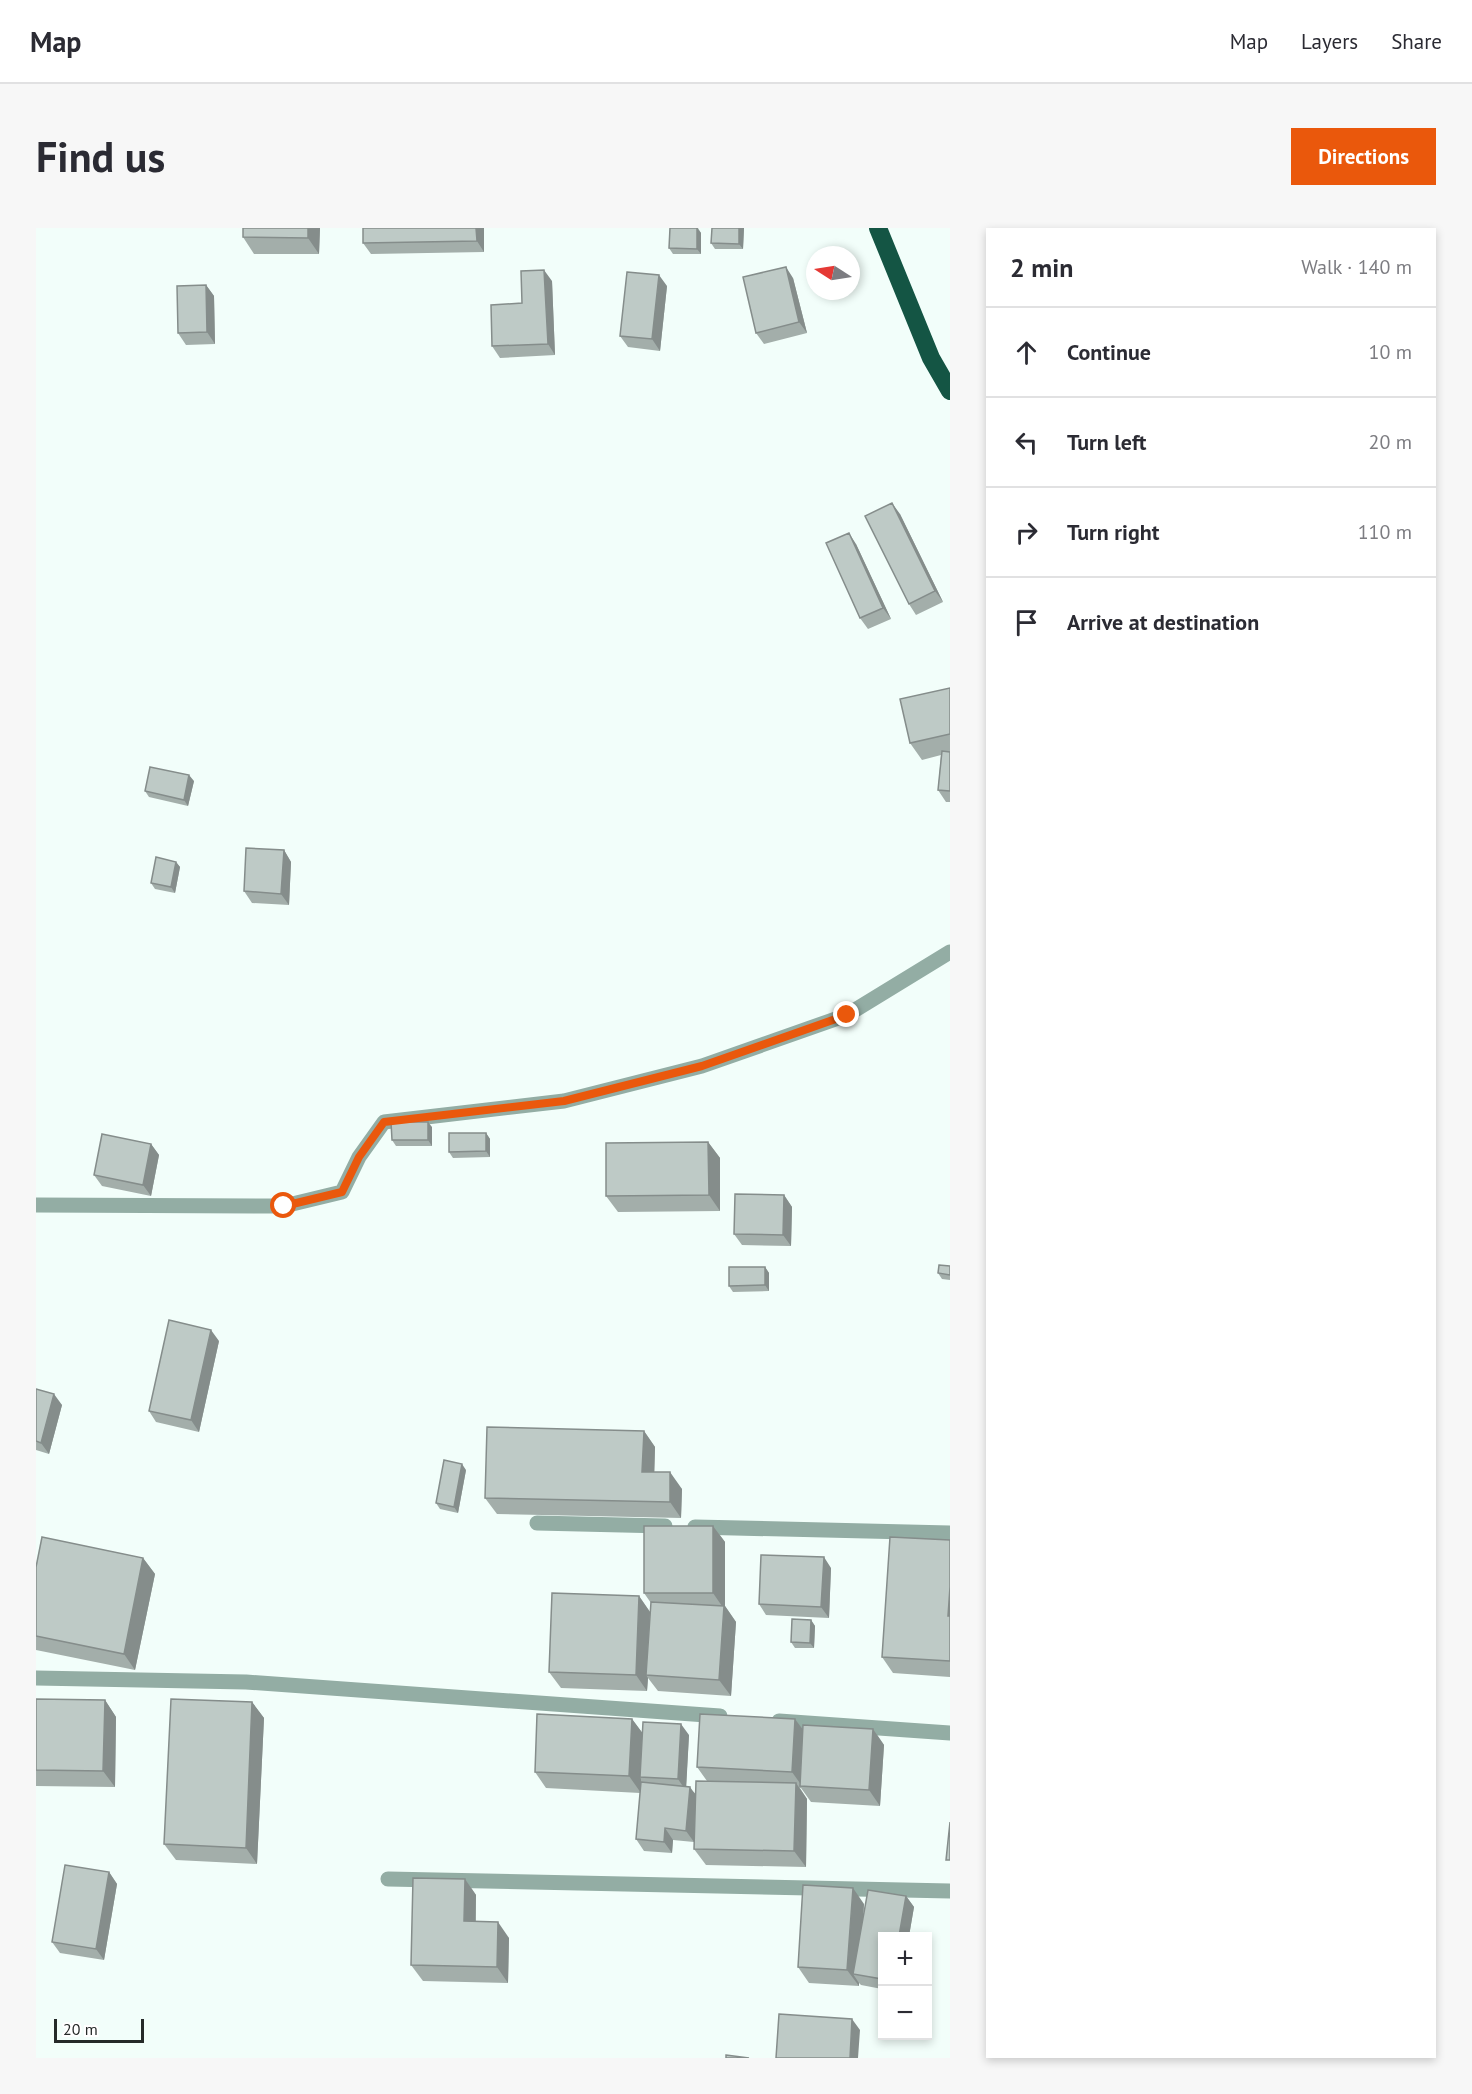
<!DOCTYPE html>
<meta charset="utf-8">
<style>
body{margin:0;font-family:"PT Sans",sans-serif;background:#f7f7f7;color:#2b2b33}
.controls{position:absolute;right:18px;bottom:18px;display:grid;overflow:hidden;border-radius:0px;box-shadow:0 3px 9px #0003}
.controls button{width:54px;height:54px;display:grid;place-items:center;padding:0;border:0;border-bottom:2px solid #e1e1e2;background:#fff;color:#2b2b33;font:30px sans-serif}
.compass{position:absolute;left:770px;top:18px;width:54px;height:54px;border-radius:50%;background:#fff;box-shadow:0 3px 9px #0003;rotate:282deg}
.scale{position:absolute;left:18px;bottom:15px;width:90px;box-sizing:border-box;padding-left:6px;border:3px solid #262a29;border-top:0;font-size:16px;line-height:21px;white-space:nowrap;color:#262a29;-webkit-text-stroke:4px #fff;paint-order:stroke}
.stop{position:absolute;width:18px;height:18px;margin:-14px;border:4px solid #ea580c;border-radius:50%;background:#fff}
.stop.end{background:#ea580c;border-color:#fff;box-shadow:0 2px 6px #0008}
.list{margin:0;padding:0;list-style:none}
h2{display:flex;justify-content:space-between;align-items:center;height:78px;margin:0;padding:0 24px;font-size:26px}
h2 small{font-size:20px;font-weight:400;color:#7c7c81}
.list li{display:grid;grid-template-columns:39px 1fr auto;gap:18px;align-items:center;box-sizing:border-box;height:90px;padding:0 24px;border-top:2px solid #e1e1e2}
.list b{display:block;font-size:22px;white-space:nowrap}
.list em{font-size:20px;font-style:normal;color:#7c7c81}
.icon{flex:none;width:33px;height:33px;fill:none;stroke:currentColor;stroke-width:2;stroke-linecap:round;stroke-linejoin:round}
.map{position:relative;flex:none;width:914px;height:1830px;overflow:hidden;border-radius:0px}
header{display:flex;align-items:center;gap:36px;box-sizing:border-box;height:84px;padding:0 30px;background:#fff;border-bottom:2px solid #e1e1e2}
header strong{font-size:28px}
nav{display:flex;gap:33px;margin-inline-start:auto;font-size:21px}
.intro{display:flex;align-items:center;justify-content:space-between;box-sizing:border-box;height:144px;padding:0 36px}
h1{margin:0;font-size:42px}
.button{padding:15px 27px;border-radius:0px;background:#ea580c;color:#fff;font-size:21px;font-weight:700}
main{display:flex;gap:36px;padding:0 36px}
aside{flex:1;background:#fff;border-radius:0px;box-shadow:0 3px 9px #0003}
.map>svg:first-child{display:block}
</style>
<header>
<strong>Map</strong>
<nav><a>Map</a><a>Layers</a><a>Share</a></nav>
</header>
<div class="intro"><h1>Find us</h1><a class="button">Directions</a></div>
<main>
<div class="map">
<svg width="914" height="1830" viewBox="0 0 914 1830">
<rect width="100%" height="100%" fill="#f2fefa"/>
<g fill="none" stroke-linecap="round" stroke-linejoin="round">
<path stroke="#93ada4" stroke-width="15" d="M 0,977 L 248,978 L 306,964 L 323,929 L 348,894 L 528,873 L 666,838 L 811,787 L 914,724
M 501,1295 L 629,1298
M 659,1299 L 914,1305
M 0,1450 L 210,1454 L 684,1488
M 743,1493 L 914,1505
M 352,1651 L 914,1663"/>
<path stroke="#145544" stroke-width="18" d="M 842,0 L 895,130 L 914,163"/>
</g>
<path fill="#a3aeaa" d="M 284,0 L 283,26 L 218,26 L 207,9 Z
M 448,0 L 448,24 L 335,26 L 327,15 Z
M 634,0 L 662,0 L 665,5 L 665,26 L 637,26 L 633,20 Z
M 676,0 L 708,0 L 707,21 L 679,21 L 675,15 Z
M 757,50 L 771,105 L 728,116 L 720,105 Z
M 516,53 L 519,127 L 464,130 L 456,118 L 486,75 Z
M 170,57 L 178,68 L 179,116 L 150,117 L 142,105 Z
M 631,58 L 624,123 L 592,119 L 584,108 Z
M 864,286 L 907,374 L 880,387 L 873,376 Z
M 820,316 L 855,391 L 832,401 L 824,390 Z
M 914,460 L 914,574 L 910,574 L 902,562 L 905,527 L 886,532 L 874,515 Z
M 158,553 L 152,578 L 113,569 L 109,563 Z
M 248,622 L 255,634 L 253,677 L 216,675 L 208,663 Z
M 140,634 L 144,639 L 139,665 L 119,661 L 115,655 Z
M 396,899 L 396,918 L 360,918 L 356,912 Z
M 450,905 L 454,911 L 454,929 L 417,930 L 413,924 Z
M 672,914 L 684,930 L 684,983 L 582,984 L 570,968 Z
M 115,916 L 123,927 L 115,968 L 66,958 L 58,947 Z
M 748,967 L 756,979 L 755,1018 L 706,1017 L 698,1006 Z
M 914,1038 L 914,1052 L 906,1051 L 902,1045 Z
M 729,1039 L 733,1045 L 733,1063 L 697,1064 L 693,1058 Z
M 183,1113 L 163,1204 L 120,1194 L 113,1183 Z
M 0,1161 L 26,1177 L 13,1226 L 0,1222 Z
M 608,1203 L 619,1219 L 618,1244 L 646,1261 L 645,1290 L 461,1286 L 449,1270 Z
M 430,1242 L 422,1285 L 404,1281 L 400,1275 Z
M 677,1298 L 689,1314 L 689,1378 L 700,1394 L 695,1468 L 622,1463 L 612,1450 L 611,1463 L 525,1460 L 513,1444 L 603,1368 L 614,1384 L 615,1375 L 608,1365 Z
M 914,1312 L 914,1449 L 857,1445 L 846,1429 Z
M 107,1330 L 119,1346 L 99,1442 L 0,1422 L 0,1339 Z
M 795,1340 L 793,1390 L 730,1387 L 723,1376 Z
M 775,1392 L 779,1398 L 778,1420 L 759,1420 L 755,1414 Z
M 0,1471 L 69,1472 L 80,1489 L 79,1559 L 0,1558 Z
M 216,1474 L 228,1490 L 221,1636 L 140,1632 L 128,1616 Z
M 596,1491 L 607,1506 L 653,1507 L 650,1558 L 660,1566 L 671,1553 L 661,1539 L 759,1491 L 767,1502 L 837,1501 L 848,1517 L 844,1578 L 775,1574 L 765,1560 L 764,1560 L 771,1571 L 770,1639 L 670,1637 L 658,1621 L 658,1614 L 637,1612 L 636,1625 L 608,1623 L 600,1611 L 604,1565 L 510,1560 L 499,1544 Z
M 73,1644 L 81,1656 L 68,1732 L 24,1725 L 16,1714 Z
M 429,1651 L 440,1667 L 440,1693 L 473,1710 L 472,1755 L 387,1753 L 375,1737 Z
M 870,1668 L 878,1679 L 873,1708 L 846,1708 L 846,1761 L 825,1757 L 823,1755 L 823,1758 L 773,1755 L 762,1739 L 828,1676 L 827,1690 Z"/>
<path fill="#858d8b" d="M 272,0 L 284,0 L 283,26 L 272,10 Z
M 440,0 L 448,0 L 448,24 L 441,13 Z
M 661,0 L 665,5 L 665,26 L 661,21 Z
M 703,0 L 708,0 L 707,21 L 703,16 Z
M 750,39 L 757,50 L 771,105 L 763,94 Z
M 508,42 L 516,53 L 519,127 L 512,116 Z
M 623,47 L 631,58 L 624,123 L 616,111 Z
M 170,57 L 178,68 L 179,116 L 171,104 Z
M 856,275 L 864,286 L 907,374 L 899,363 Z
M 813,305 L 820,316 L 855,391 L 847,380 Z
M 153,547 L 158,553 L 152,578 L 148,572 Z
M 248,622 L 255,634 L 253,677 L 245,666 Z
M 140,634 L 144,639 L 139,665 L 135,659 Z
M 392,894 L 396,899 L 396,918 L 392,912 Z
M 450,905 L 454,911 L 454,929 L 450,923 Z
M 672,914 L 684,930 L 684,983 L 673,967 Z
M 115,916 L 123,927 L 115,968 L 107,957 Z
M 748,967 L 756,979 L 755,1018 L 747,1007 Z
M 729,1039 L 733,1045 L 733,1063 L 729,1057 Z
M 175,1102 L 183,1113 L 163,1204 L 155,1192 Z
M 18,1166 L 26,1177 L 13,1226 L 5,1215 Z
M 608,1203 L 619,1219 L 618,1260 L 606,1244 Z
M 426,1236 L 430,1242 L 422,1285 L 418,1279 Z
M 634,1244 L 646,1261 L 645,1290 L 634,1274 Z
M 677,1298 L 689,1314 L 689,1378 L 700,1394 L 695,1468 L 683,1452 L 688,1381 L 677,1365 Z
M 788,1329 L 795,1340 L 793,1390 L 785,1379 Z
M 107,1330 L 119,1346 L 99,1442 L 88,1426 Z
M 914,1359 L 914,1391 L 912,1388 Z
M 603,1368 L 614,1384 L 610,1447 L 612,1450 L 611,1463 L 600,1447 Z
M 775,1392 L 779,1398 L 778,1420 L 774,1415 Z
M 69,1472 L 80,1489 L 79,1559 L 67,1543 Z
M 216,1474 L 228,1490 L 221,1636 L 210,1620 Z
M 596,1491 L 608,1507 L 604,1549 L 605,1551 L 605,1565 L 593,1548 Z
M 759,1491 L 771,1507 L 766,1558 L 756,1544 Z
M 645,1496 L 653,1507 L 650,1563 L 642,1551 Z
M 837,1501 L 848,1517 L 844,1578 L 833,1562 Z
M 760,1555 L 771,1571 L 770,1639 L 758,1623 Z
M 654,1559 L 662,1570 L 658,1614 L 650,1603 Z
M 629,1600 L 637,1612 L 636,1625 L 628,1614 Z
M 73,1644 L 81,1656 L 68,1732 L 60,1721 Z
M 429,1651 L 440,1667 L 439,1710 L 428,1693 Z
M 817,1660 L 828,1676 L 823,1747 L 817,1746 L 823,1755 L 823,1758 L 811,1742 Z
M 870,1668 L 878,1679 L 873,1708 L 863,1708 Z
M 462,1694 L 473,1710 L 472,1755 L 461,1739 Z
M 816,1791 L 824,1802 L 822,1830 L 814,1830 Z"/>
<path fill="#becac6" stroke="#858d8b" stroke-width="1.5" d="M 207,0 L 272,0 L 272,10 L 207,9 Z
M 327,0 L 440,0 L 441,13 L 327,15 Z
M 634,0 L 661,0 L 661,21 L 633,20 Z
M 676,0 L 703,0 L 703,16 L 675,15 Z
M 750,39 L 763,94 L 720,105 L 707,49 Z
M 508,42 L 512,116 L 456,118 L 455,77 L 486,75 L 485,43 Z
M 591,44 L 623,47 L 616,111 L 584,108 Z
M 170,57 L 171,104 L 142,105 L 141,58 Z
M 856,275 L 899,363 L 873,376 L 829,288 Z
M 813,305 L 847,380 L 824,390 L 790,315 Z
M 914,460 L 914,506 L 874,515 L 864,471 Z
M 906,523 L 914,524 L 914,563 L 902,562 Z
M 114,539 L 153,547 L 148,572 L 109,563 Z
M 210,620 L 248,622 L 245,666 L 208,663 Z
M 120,629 L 140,634 L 135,659 L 115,655 Z
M 355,894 L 392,894 L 392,912 L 356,912 Z
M 413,905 L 450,905 L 450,923 L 413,924 Z
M 66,906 L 115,916 L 107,957 L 58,947 Z
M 672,914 L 673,967 L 570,968 L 570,915 Z
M 699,966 L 748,967 L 747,1007 L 698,1006 Z
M 903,1037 L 914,1038 L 914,1047 L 902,1045 Z
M 693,1039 L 729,1039 L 729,1057 L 693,1058 Z
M 133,1092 L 175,1102 L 155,1192 L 113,1183 Z
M 0,1161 L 18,1166 L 5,1215 L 0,1213 Z
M 451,1199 L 608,1203 L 606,1244 L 634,1244 L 634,1274 L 449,1270 Z
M 408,1232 L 426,1236 L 418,1279 L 400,1275 Z
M 608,1298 L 677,1298 L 677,1365 L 608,1365 Z
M 6,1309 L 107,1330 L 88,1426 L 0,1408 L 0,1339 Z
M 854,1309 L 914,1312 L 914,1359 L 912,1388 L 914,1388 L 914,1433 L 846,1429 Z
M 725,1327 L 788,1329 L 785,1379 L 723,1376 Z
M 516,1365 L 603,1368 L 600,1447 L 513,1444 Z
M 615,1374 L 688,1378 L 683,1452 L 610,1447 Z
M 756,1391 L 775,1392 L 774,1415 L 755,1414 Z
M 0,1471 L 69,1472 L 67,1543 L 0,1542 Z
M 135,1471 L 216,1474 L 210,1620 L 128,1616 Z
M 501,1486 L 596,1491 L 593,1548 L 499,1544 Z
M 664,1486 L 759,1491 L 756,1544 L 661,1539 Z
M 607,1494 L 645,1496 L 642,1551 L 604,1549 Z
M 767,1497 L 837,1501 L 833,1562 L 764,1558 Z
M 660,1553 L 760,1555 L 758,1623 L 658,1621 Z
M 605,1554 L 654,1559 L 650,1603 L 629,1600 L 628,1614 L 600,1611 Z
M 914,1594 L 914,1632 L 910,1632 Z
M 29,1637 L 73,1644 L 60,1721 L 16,1714 Z
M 377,1650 L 429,1651 L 428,1693 L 462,1694 L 461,1739 L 375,1737 Z
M 767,1657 L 817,1660 L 811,1742 L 762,1739 Z
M 832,1662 L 870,1668 L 863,1708 L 846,1708 L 846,1751 L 817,1746 Z
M 743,1786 L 816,1791 L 814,1830 L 740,1830 Z
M 690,1827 L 713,1830 L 690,1830 Z"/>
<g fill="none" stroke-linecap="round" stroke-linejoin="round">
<path stroke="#ea580c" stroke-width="8" d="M 248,978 L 306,964 L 323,929 L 348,894 L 528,873 L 666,838 L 811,787"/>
</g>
</svg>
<div class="controls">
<button>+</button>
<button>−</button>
</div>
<svg class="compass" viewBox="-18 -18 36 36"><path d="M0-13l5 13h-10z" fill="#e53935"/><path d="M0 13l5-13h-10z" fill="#7c7c81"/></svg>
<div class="scale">20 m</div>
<div class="stop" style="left:248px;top:978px"></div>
<div class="stop end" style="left:811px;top:787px"></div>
</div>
<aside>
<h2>2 min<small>Walk · 140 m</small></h2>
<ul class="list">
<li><svg class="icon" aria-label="ahead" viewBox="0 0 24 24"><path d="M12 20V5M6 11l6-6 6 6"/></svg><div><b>Continue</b></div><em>10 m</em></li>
<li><svg class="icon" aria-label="left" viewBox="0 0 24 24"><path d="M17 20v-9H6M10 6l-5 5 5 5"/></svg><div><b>Turn left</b></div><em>20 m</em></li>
<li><svg class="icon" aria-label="right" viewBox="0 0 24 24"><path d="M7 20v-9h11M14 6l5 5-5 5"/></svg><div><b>Turn right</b></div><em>110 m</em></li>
<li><svg class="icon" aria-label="arrive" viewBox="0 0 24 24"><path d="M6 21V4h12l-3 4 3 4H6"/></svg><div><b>Arrive at destination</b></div></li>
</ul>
</aside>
</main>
